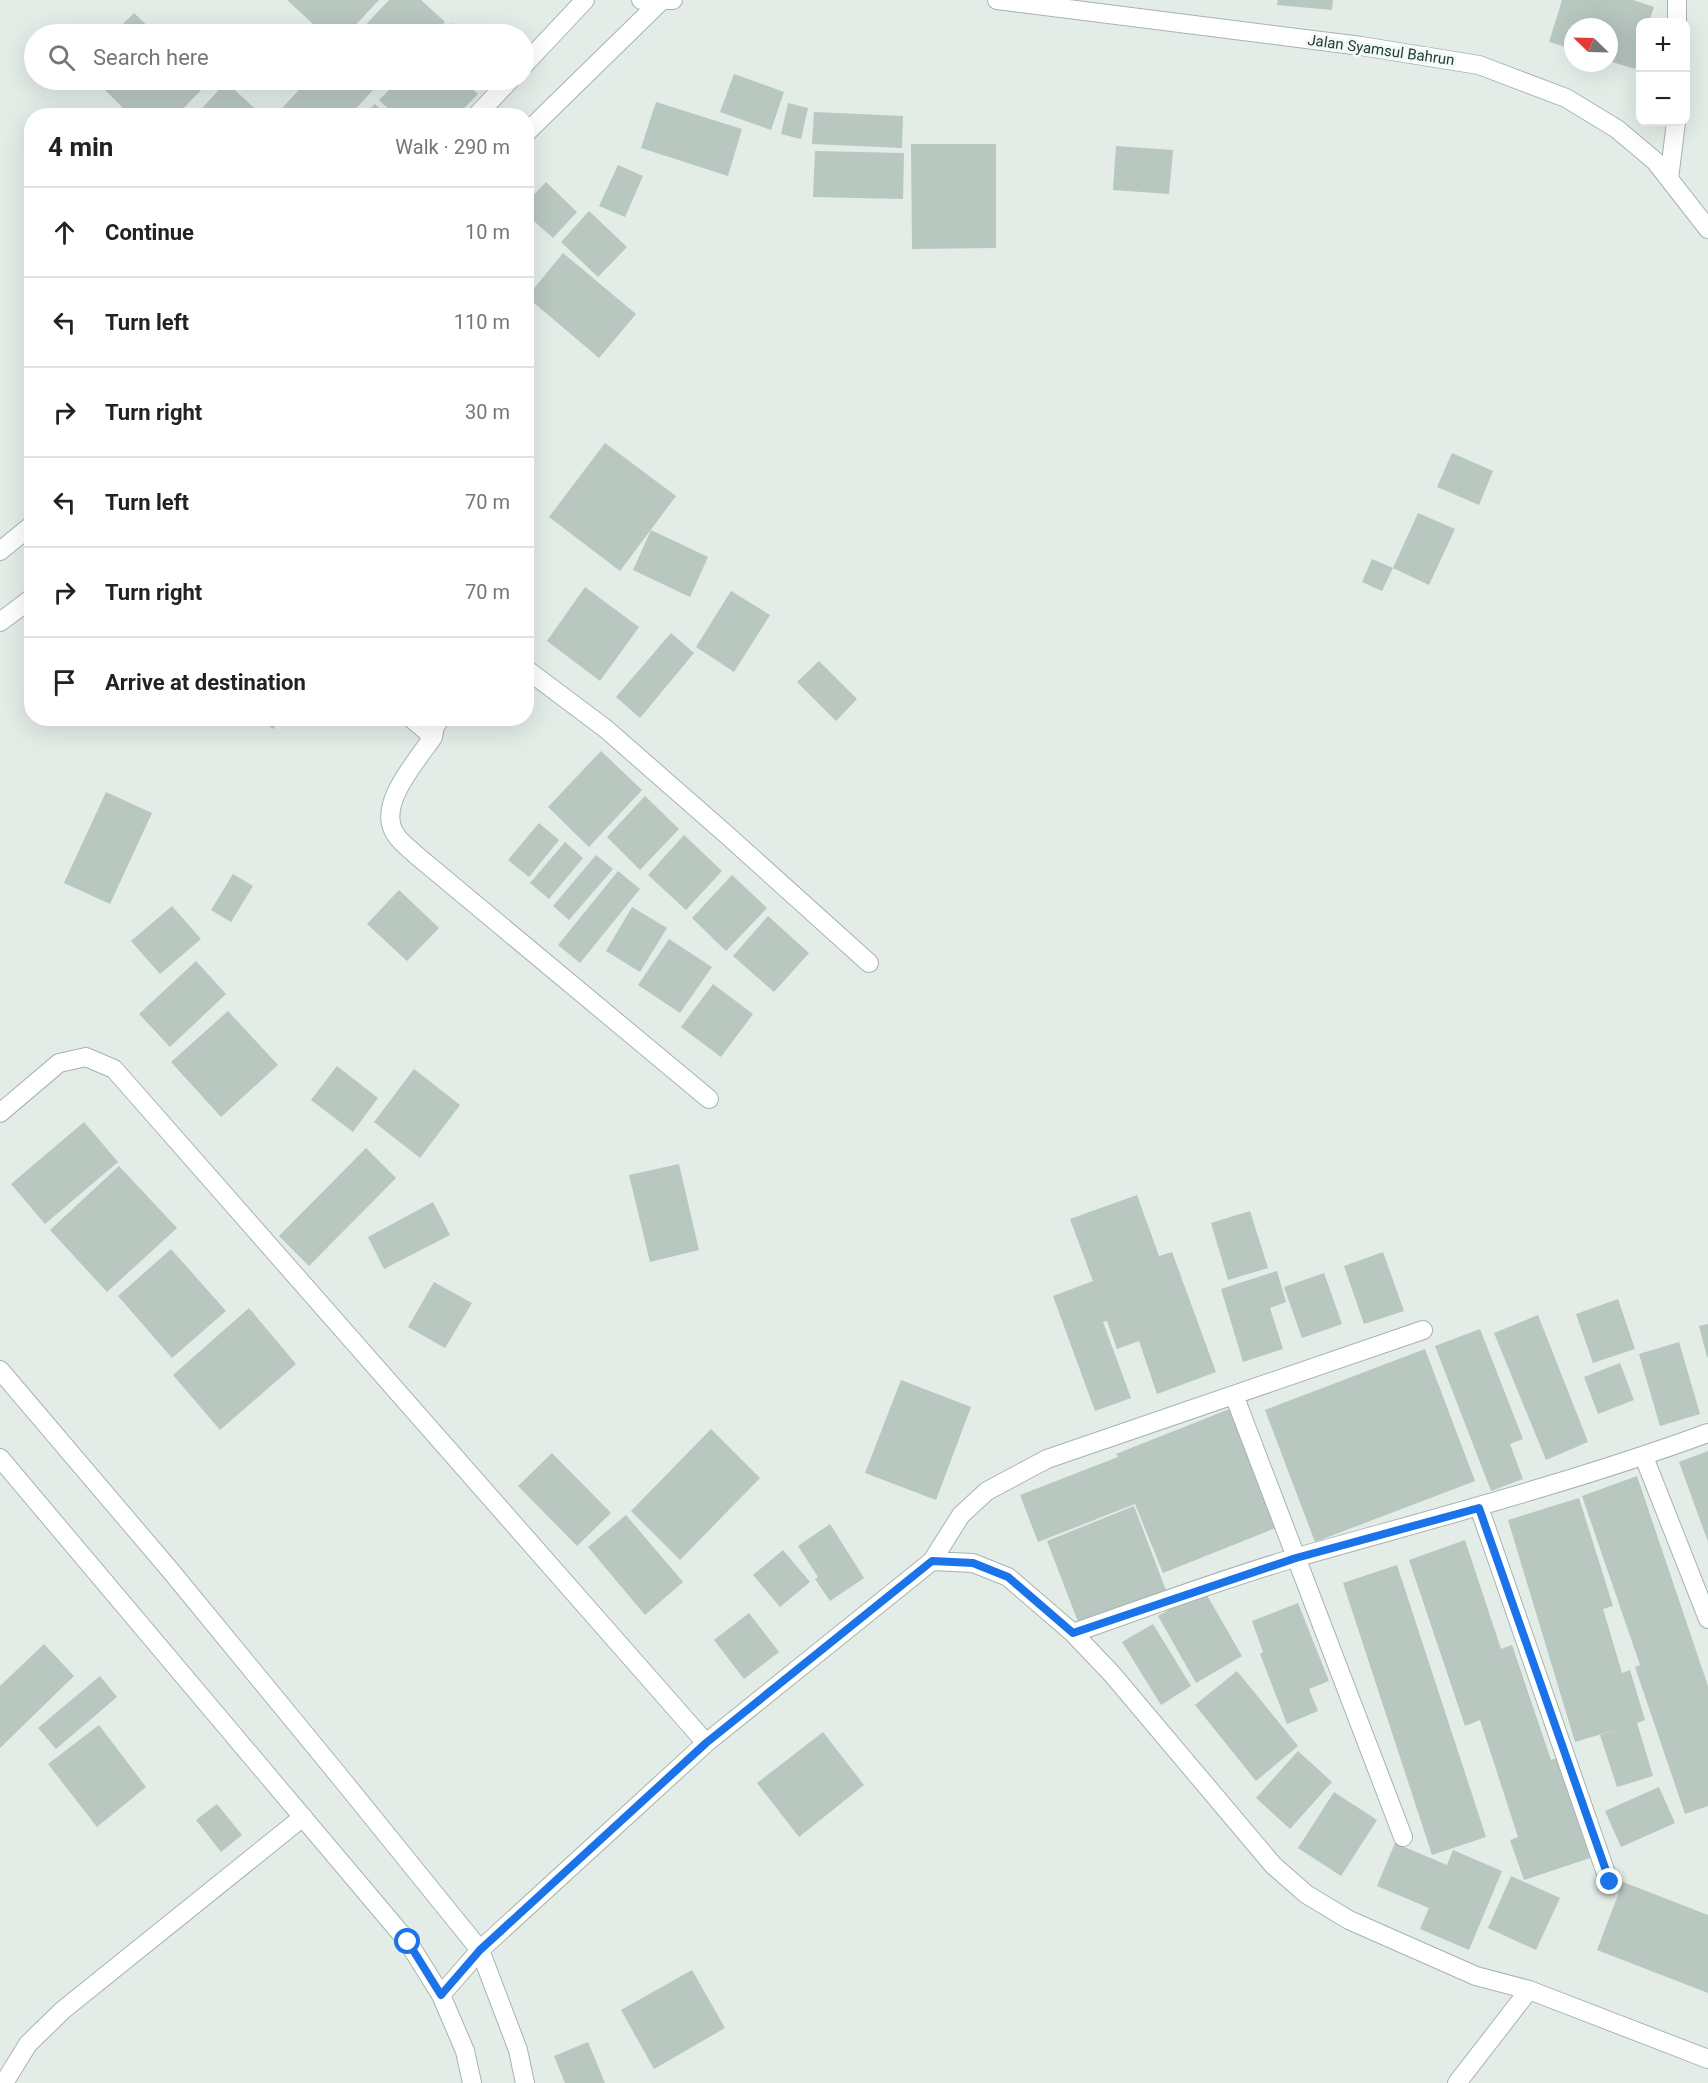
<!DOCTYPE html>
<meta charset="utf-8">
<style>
body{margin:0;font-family:Roboto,sans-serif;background:#f2f2f2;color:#222}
.controls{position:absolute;right:18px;top:18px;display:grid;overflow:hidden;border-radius:12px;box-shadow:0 6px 24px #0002}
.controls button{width:54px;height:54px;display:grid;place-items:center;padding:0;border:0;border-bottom:2px solid #e0e0e0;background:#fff;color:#222;font:30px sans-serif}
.compass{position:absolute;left:1564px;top:18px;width:54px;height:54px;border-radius:50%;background:#fff;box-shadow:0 6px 24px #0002;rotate:293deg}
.stop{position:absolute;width:18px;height:18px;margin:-14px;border:4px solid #1a73e8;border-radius:50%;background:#fff}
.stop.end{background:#1a73e8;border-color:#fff;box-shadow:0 2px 6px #0008}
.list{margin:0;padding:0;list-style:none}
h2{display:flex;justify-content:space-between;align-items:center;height:78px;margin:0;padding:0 24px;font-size:26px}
h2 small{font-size:20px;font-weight:400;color:#767676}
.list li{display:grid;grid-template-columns:39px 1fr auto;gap:18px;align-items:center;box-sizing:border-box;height:90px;padding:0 24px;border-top:2px solid #e0e0e0}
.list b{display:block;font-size:22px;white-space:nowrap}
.list em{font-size:20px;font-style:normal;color:#767676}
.icon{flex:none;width:33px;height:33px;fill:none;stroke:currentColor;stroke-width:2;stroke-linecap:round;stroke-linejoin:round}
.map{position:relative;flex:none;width:1708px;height:2083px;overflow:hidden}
.search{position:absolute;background:#fff;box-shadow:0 6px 24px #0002;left:24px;top:24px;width:510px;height:66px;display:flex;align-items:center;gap:15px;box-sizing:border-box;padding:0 21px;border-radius:33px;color:#767676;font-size:22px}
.panel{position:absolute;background:#fff;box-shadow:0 6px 24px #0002;left:24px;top:108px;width:510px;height:618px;border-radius:24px}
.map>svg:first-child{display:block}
</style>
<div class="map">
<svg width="1708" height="2083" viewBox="0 0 1708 2083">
<rect width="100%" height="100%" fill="#e3ece7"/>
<path fill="#b8c7c0" d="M 287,0 L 379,0 L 347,34 L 324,34 Z
M 389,0 L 421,0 L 445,22 L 433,34 L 357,34 Z
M 1278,0 L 1333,0 L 1332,10 L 1277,5 Z
M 1562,0 L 1633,0 L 1654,7 L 1649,22 L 1640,22 L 1640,51 L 1635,69 L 1609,61 L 1609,27 L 1573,27 L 1573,49 L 1549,42 Z
M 134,13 L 156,34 L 113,34 Z
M 453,23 L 465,34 L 442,34 Z
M 734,74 L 784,92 L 771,130 L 720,112 Z
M 95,80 L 202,80 L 207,84 L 176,116 L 131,116 Z
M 308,80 L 362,80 L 373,90 L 349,116 L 275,116 Z
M 372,80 L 391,80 L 382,89 Z
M 399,80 L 462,80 L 478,94 L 457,116 L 396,116 L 379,100 Z
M 226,82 L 263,116 L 195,116 Z
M 656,102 L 742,129 L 728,176 L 641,148 Z
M 788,103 L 808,108 L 801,139 L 781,134 Z
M 375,104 L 387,116 L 363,116 Z
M 814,112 L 903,116 L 902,148 L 812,144 Z
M 911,144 L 996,144 L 996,248 L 912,249 Z
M 1116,146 L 1173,150 L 1169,194 L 1113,190 Z
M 815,151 L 904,153 L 903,199 L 813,197 Z
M 618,165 L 643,176 L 625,217 L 599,206 Z
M 546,182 L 577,212 L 553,238 L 526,214 L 526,203 Z
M 589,211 L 627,247 L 598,277 L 561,242 Z
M 563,253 L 636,314 L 599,358 L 527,297 Z
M 605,443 L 676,496 L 620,571 L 549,517 Z
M 1452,453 L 1493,471 L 1479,505 L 1437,487 Z
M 1418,513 L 1455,529 L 1429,585 L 1393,568 L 1382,591 L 1362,582 L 1372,559 L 1393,568 Z
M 651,530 L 708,557 L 690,597 L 633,570 Z
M 585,587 L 639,627 L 600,681 L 547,641 Z
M 731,591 L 770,615 L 734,672 L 696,647 Z
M 671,633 L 694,653 L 640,718 L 616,697 Z
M 819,661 L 857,699 L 836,721 L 797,682 Z
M 260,718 L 281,718 L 273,729 Z
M 601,751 L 642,790 L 589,847 L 548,807 Z
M 106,792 L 152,813 L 110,904 L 64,883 Z
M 645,796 L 679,829 L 640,870 L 607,837 Z
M 539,823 L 559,840 L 529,877 L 508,860 Z
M 684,835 L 722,871 L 686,910 L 648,875 Z
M 565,842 L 583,858 L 549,899 L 530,883 Z
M 596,855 L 613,869 L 569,920 L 553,906 Z
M 618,871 L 640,889 L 580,963 L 558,945 Z
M 233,874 L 253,886 L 231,922 L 211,910 Z
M 732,875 L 767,908 L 726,951 L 692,918 Z
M 399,890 L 439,928 L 407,961 L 367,924 Z
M 172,906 L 201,939 L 160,974 L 131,941 Z
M 632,907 L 667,928 L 640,972 L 606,951 Z
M 768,916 L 809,953 L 774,992 L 733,956 Z
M 669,939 L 712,967 L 680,1013 L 638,985 Z
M 196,961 L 226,994 L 170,1047 L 139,1014 Z
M 713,984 L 753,1014 L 721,1057 L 681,1027 Z
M 228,1011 L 278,1065 L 221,1117 L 171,1062 Z
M 337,1066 L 378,1098 L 353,1132 L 311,1100 Z
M 414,1069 L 460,1105 L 420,1158 L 374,1122 Z
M 84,1122 L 118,1162 L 45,1224 L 11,1184 Z
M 366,1148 L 396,1178 L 309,1266 L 279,1236 Z
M 679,1164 L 699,1250 L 650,1262 L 629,1175 Z
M 119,1166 L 177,1228 L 107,1292 L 50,1230 Z
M 1137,1195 L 1159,1256 L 1172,1252 L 1216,1372 L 1157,1394 L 1139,1341 L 1117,1349 L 1107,1321 L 1103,1322 L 1131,1398 L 1095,1411 L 1053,1296 L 1093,1281 L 1070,1219 Z
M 433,1202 L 450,1235 L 384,1269 L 368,1237 Z
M 1250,1211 L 1268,1268 L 1228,1280 L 1211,1223 Z
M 171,1249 L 226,1311 L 172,1358 L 118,1296 Z
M 1383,1252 L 1404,1311 L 1364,1324 L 1344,1266 Z
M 1277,1271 L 1286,1302 L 1270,1308 L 1283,1349 L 1243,1362 L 1221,1289 Z
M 1324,1273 L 1342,1324 L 1302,1338 L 1284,1287 Z
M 434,1282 L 472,1303 L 445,1348 L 408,1327 Z
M 1618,1299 L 1635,1349 L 1593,1363 L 1576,1314 Z
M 249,1308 L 296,1364 L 220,1430 L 173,1375 Z
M 1538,1315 L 1588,1442 L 1546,1460 L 1494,1333 Z
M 1708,1324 L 1708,1357 L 1707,1357 L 1699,1326 Z
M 1480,1329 L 1523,1439 L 1510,1444 L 1523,1479 L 1491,1491 L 1435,1346 Z
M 1679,1342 L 1700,1414 L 1660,1426 L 1639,1354 Z
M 1425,1349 L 1475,1481 L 1315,1542 L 1265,1410 Z
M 1620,1363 L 1634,1400 L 1598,1414 L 1584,1377 Z
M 901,1380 L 971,1407 L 936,1500 L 865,1473 Z
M 1232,1408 L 1278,1527 L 1163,1573 L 1135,1504 L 1038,1542 L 1020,1495 L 1118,1457 L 1116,1454 Z
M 711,1429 L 760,1478 L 680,1560 L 631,1511 Z
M 1708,1451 L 1708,1542 L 1679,1462 Z
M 552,1453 L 611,1513 L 577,1546 L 518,1486 Z
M 1637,1476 L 1708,1686 L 1708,1806 L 1685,1814 L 1635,1667 L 1640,1665 L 1582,1496 Z
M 1579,1498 L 1613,1606 L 1603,1609 L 1622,1673 L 1630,1670 L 1645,1720 L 1637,1723 L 1653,1776 L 1617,1787 L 1600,1735 L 1618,1729 L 1575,1742 L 1508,1520 Z
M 1134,1506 L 1167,1593 L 1080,1627 L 1047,1541 Z
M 626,1515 L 683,1582 L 645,1615 L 588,1547 Z
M 830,1524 L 864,1578 L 830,1601 L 815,1579 L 818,1577 L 798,1546 Z
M 1465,1540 L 1501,1649 L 1512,1645 L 1551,1760 L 1557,1758 L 1590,1858 L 1524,1880 L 1510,1840 L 1518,1837 L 1480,1720 L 1465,1726 L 1409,1560 Z
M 783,1550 L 810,1582 L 780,1607 L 753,1575 Z
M 1397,1565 L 1486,1837 L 1432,1855 L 1343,1583 Z
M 1204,1590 L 1242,1656 L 1196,1683 L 1158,1616 Z
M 1298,1603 L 1329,1681 L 1309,1689 L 1318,1711 L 1287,1724 L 1260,1654 L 1263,1652 L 1252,1621 Z
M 749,1613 L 779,1652 L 744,1679 L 714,1640 Z
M 1153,1624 L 1191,1686 L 1161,1705 L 1122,1642 Z
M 44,1644 L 74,1676 L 0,1748 L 0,1686 Z
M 1237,1671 L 1298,1746 L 1256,1781 L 1195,1705 Z
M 100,1676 L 117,1697 L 56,1749 L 38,1728 Z
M 99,1725 L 146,1787 L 97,1827 L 48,1764 Z
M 823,1732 L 864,1785 L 799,1837 L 757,1783 Z
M 1298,1751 L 1332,1782 L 1290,1829 L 1256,1798 Z
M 1659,1787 L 1675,1823 L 1621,1847 L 1605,1811 Z
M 1334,1792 L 1377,1820 L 1341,1876 L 1298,1848 Z
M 217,1804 L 242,1835 L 221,1852 L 196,1820 Z
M 1395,1843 L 1447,1865 L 1453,1850 L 1502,1871 L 1469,1950 L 1420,1929 L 1429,1908 L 1377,1886 Z
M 1511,1876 L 1560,1898 L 1536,1950 L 1488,1928 Z
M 1623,1882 L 1708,1915 L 1708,1993 L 1597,1950 Z
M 692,1970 L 725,2028 L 654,2069 L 621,2010 Z
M 588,2042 L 605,2083 L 565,2083 L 554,2056 Z"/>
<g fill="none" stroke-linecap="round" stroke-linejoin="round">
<g stroke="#a6b4ae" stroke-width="20">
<path id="service" d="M 4,2083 L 28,2044 L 63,2010 L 303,1817"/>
</g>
<g stroke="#a6b4ae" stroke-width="20">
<path id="minor" d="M 641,0 L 673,0
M 997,0 L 1361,46 L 1479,65 L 1566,98 L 1617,129 L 1655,161 L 1708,229
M 1677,22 L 1677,0
M 524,65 L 585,0
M 476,116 L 510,80
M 526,133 L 661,1
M 1669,179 L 1676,122
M 0,551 L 32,525
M 0,622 L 32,598
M 526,669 L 606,729 L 727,835 L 869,963
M 411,718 L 433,737 L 435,726 L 441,718
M 433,737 C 417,761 375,806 396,835 C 401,843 410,849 416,855 L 709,1099
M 0,1113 L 59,1063 L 86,1057 L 114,1069 L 706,1743
M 0,1370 L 170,1570 L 340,1777 L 480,1950 L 518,2050 L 525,2083
M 1234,1395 L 1403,1837
M 1644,1457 L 1708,1619
M 0,1458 L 408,1942 L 441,1995 L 465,2051 L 472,2083
M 1479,1507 L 1609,1882
M 932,1561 L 961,1515 L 987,1491 L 1047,1459 L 1423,1330
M 1073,1633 C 1148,1607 1222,1579 1298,1557 C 1435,1518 1574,1482 1708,1433
M 441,1995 L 480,1950 L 706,1743 L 932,1561 L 973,1563 L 1008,1577 L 1073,1633 L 1112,1674 L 1273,1865 L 1306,1894 L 1349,1920 L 1476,1976 L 1529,1990 L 1708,2059
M 1457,2083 L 1529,1990"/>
</g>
<use href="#service" stroke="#fff" stroke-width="18"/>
<use href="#minor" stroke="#fff" stroke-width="18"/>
</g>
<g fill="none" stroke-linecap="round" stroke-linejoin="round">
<path stroke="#1a73e8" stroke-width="8" d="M 408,1942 L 441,1995 L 480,1950 L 706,1743 L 932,1561 L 973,1563 L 1008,1577 L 1073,1633 L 1296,1558 L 1479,1508 L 1610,1882"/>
</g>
<g text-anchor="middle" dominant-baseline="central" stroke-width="6" stroke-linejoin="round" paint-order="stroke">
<g font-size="15" fill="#233e34" stroke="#f3f9f6">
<text transform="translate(1381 50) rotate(8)">Jalan Syamsul Bahrun</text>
</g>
</g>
</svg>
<div class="controls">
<button>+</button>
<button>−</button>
</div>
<svg class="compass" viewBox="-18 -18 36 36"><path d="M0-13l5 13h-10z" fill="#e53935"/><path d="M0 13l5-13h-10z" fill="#767676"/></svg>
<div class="stop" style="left:408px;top:1942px"></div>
<div class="stop end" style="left:1610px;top:1882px"></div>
<div class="search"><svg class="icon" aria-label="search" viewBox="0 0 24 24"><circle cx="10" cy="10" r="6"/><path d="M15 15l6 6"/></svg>Search here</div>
<section class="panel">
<h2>4 min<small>Walk · 290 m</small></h2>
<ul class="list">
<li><svg class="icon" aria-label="ahead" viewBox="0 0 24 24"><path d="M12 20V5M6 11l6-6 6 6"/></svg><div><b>Continue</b></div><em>10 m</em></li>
<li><svg class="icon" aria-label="left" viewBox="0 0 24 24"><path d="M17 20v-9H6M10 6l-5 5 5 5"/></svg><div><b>Turn left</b></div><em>110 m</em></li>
<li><svg class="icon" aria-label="right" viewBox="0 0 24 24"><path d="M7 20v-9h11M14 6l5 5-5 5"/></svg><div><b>Turn right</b></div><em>30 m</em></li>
<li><svg class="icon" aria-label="left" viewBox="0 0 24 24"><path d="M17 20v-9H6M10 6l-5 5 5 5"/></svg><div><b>Turn left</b></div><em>70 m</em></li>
<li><svg class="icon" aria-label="right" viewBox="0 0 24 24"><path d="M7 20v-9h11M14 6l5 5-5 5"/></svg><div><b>Turn right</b></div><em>70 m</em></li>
<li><svg class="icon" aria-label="arrive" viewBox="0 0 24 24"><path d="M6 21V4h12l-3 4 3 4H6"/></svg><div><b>Arrive at destination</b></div></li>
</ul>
</section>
</div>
